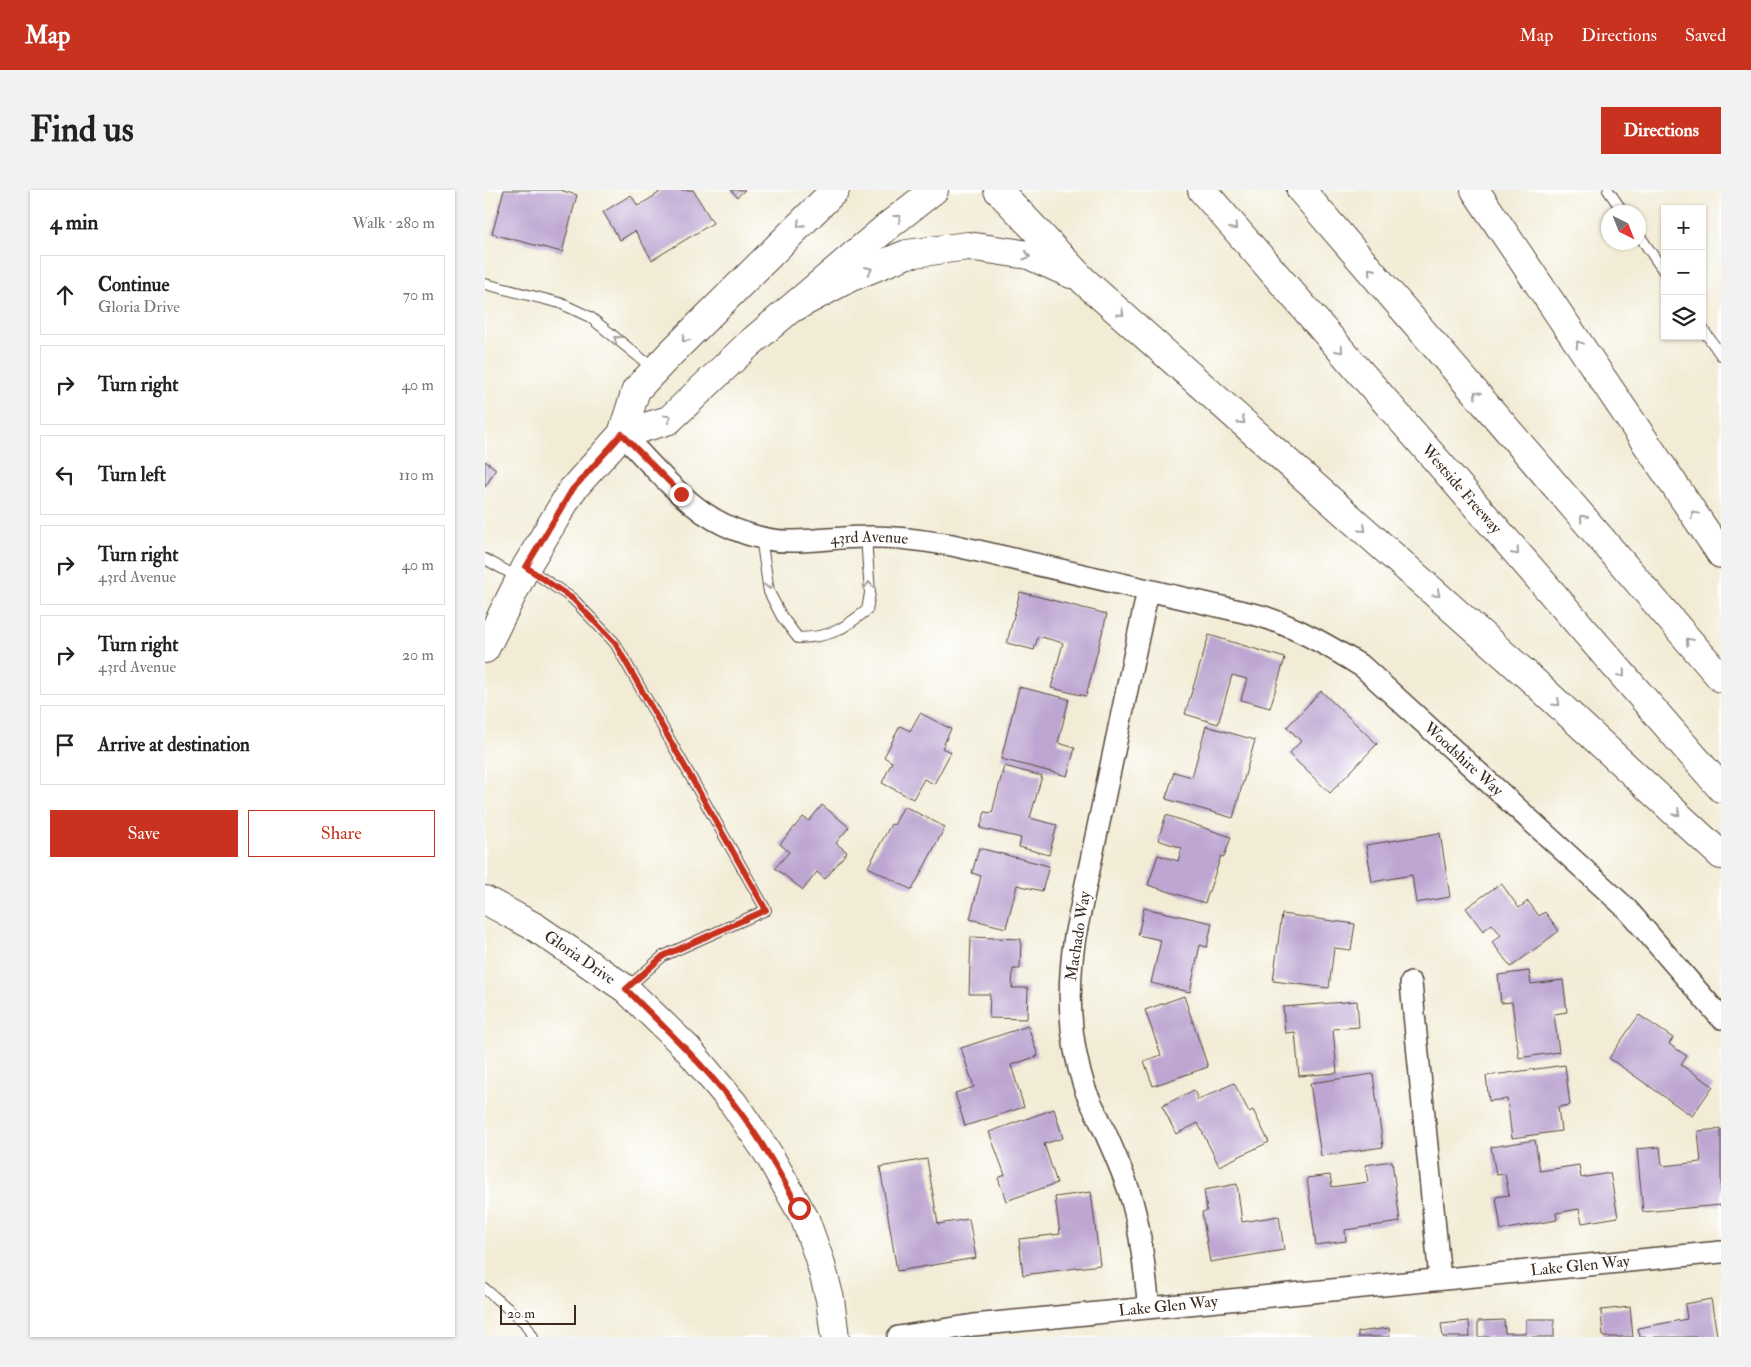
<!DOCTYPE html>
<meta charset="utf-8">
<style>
body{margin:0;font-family:"IM FELL Double Pica",serif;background:#f2f2f2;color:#222}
.controls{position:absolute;right:15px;top:15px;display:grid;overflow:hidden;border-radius:0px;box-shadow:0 1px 4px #0004}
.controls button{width:45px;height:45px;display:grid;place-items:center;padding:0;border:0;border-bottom:1px solid #e0e0e0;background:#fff;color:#222;font:25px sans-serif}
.compass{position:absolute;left:1116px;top:15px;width:45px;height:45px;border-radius:50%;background:#fff;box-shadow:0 1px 4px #0004;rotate:137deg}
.scale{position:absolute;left:15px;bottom:12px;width:76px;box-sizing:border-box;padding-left:5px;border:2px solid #3b2a1e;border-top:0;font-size:14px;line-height:18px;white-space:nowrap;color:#3b2a1e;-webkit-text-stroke:4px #fff;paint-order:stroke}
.stop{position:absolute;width:15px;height:15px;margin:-11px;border:4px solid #c8321e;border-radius:50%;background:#fff}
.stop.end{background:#c8321e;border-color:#fff;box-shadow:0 1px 5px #0008}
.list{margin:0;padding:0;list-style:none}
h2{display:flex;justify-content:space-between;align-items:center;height:65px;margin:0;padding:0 20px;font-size:21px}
h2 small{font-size:16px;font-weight:400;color:#767676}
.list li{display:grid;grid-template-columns:32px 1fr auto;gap:15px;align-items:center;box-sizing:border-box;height:80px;margin:0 10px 10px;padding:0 10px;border:1px solid #e0e0e0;border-radius:0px}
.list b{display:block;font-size:19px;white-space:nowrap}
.list p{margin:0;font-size:16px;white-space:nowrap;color:#767676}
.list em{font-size:16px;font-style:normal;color:#767676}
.actions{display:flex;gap:10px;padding:15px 20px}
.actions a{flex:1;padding:11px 0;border:1px solid #c8321e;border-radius:0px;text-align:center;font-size:18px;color:#c8321e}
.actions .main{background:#c8321e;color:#fff}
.icon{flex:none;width:28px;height:28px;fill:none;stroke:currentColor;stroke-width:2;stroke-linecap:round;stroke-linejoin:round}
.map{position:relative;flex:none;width:1236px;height:1147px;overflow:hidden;border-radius:0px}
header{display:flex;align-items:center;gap:30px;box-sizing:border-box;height:70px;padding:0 25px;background:#c8321e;color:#fff}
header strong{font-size:24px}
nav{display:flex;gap:28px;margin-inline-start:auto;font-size:18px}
.intro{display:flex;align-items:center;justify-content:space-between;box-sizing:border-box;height:120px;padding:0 30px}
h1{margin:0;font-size:35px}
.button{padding:12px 22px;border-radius:0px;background:#c8321e;color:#fff;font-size:18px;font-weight:700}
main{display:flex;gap:30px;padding:0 30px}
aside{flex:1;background:#fff;border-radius:0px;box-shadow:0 1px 4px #0004}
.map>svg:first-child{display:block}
.building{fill:#bda6d1}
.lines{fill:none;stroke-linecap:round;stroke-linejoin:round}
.lane-casing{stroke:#56473a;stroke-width:12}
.street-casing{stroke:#56473a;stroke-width:24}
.secondary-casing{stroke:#56473a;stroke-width:30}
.highway-casing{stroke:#56473a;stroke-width:30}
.lane{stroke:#fff;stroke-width:10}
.street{stroke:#fff;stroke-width:21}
.secondary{stroke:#fff;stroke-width:28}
.highway{stroke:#fff;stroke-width:28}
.oneway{stroke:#a79f9a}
.route{stroke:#c8321e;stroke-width:6}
.labels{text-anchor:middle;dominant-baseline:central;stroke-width:4.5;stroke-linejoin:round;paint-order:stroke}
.street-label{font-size:16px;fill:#3b2a1e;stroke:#fff}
</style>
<header>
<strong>Map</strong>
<nav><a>Map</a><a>Directions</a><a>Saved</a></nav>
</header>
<div class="intro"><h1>Find us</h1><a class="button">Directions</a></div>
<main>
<aside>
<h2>4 min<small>Walk · 280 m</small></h2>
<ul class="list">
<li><svg class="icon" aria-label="ahead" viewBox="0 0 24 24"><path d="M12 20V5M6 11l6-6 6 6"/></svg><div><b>Continue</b><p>Gloria Drive</p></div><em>70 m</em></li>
<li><svg class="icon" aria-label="right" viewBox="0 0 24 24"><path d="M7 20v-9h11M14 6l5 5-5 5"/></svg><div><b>Turn right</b></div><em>40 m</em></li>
<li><svg class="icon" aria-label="left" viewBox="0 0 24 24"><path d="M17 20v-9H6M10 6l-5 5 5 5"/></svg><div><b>Turn left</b></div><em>110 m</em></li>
<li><svg class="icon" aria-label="right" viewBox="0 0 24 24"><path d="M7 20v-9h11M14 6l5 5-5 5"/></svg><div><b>Turn right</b><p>43rd Avenue</p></div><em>40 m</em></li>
<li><svg class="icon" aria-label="right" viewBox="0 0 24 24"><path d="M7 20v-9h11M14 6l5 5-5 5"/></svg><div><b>Turn right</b><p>43rd Avenue</p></div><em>20 m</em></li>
<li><svg class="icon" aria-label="arrive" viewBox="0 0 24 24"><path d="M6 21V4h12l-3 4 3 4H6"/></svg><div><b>Arrive at destination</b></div></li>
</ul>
<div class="actions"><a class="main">Save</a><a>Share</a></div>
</aside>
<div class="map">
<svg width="1236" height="1147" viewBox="0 0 1236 1147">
<rect width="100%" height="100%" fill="#fff"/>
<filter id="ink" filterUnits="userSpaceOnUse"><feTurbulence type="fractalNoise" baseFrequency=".02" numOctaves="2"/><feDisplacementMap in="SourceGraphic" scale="10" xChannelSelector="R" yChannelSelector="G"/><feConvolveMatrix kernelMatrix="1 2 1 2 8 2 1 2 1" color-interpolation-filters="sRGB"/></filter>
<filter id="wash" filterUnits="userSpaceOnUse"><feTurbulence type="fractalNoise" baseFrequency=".0096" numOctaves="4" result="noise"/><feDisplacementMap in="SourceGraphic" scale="20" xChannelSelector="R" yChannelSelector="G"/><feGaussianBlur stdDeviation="1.12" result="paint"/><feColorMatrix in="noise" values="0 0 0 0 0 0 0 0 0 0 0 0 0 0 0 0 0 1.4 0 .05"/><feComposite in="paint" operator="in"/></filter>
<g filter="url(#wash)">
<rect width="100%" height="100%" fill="#f2ecd6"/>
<g id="blocks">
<g class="building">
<polygon points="19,0 75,0 92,5 77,62 7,44"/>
<polygon points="172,0 208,0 228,33 167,70 150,41 135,50 118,22 146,5 153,16 174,3"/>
<polygon points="246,0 260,0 252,7"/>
<polygon points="0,271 11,279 0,297"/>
<polygon points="535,402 622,424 601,506 566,498 578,453 553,446 549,460 522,453"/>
<polygon points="724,445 800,468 785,518 756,510 762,489 747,485 733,534 700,524"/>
<polygon points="534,497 584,509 573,553 590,558 582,586 516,569"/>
<polygon points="836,501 892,554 845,603 804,564 816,551 802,537"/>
<polygon points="435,523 466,539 457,558 466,562 449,594 439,589 428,609 397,593 407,572 399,567 415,536 425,541"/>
<polygon points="721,536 770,550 748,628 681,609 689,582 707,587"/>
<polygon points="519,576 557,586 545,628 572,635 564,665 534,657 536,648 495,638 500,622 507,623"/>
<polygon points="337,615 364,637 351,653 362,662 340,689 332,682 318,700 290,678 304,662 295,654 318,627 324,631"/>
<polygon points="419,616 460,637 427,700 383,677 406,634 409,635"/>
<polygon points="681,625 746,647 739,667 736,666 720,713 663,695 673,665 693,671 697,658 673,650"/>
<polygon points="955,643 965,707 931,713 927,685 887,692 881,655"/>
<polygon points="494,658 564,676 557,701 532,695 521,738 485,729 496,686 487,683"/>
<polygon points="1016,693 1034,718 1043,711 1054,726 1060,722 1074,741 1026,777 1007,752 1016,745 1007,734 998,741 981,718"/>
<polygon points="659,718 727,733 722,757 715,755 705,802 666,793 676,750 653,745"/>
<polygon points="797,724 870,734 866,760 849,758 844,798 788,791"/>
<polygon points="486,747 536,749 535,779 528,779 527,798 543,798 542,829 504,828 505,804 484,804"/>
<polygon points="1044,781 1046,794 1078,790 1082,822 1069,824 1074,862 1034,868 1027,812 1016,813 1013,785"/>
<polygon points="699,806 723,877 668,896 659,871 676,865 660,820"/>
<polygon points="872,811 874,837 848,839 852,883 814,886 810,842 800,843 798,817"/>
<polygon points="1154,825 1188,848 1184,854 1202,866 1196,875 1228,896 1207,926 1124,868"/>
<polygon points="543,836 553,866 526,875 539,917 480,936 470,903 489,897 476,858"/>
<polygon points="1080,875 1085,915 1073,917 1076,941 1027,948 1022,909 1004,911 1001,886"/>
<polygon points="888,884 898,957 836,966 825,893"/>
<polygon points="749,893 764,922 768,920 784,952 734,976 713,933 691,944 677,916 709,900 713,910"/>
<polygon points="569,919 578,948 559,954 572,993 521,1011 513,988 520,985 504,942"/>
<polygon points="1236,939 1236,1015 1158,1022 1152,959 1175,957 1177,976 1216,972 1213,941"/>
<polygon points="1050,950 1055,981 1094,975 1096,988 1125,983 1133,1027 1097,1033 1094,1019 1071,1023 1072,1030 1016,1040 1011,1007 1024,1005 1020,984 1011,985 1006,957"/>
<polygon points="442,969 453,1034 484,1029 491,1068 412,1081 395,977"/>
<polygon points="907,971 915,1032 860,1040 861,1051 831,1055 822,988 845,985 847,997 883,992 880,975"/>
<polygon points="752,994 757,1032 794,1026 799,1060 725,1072 717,1022 722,1021 719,1000"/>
<polygon points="606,1002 615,1075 538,1085 534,1049 575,1044 570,1007"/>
<polygon points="1226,1109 1232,1145 1222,1147 1155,1147 1153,1138 1202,1129 1200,1114"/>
<polygon points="1145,1117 1148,1147 1118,1147 1116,1120"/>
<polygon points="1041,1129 1069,1129 1069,1147 993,1147 993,1131 1019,1130 1020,1143 1041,1143"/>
<polygon points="984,1131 985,1147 958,1147 956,1134"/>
<polygon points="904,1138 905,1147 873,1147 873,1142"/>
</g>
</g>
</g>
<g filter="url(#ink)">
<use href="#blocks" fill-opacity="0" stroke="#56473a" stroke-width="1"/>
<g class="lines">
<g class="lane-casing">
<g id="lane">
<polyline points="1123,0 1138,22"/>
<polyline points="1154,45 1180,83"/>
<polyline points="0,94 75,113 105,127 169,179"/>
<polyline points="1217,138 1236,165"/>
<path d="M276,347L284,402L297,427L313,448C346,447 357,440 382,420L385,403L381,347"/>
<polyline points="0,369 34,388"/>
<polyline points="41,377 88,409 130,453 281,720 178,766 141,799"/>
<polyline points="0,1099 40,1133 48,1147"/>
</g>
</g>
<g class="street-casing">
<g id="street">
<path id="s1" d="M137,244C163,271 188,301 219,323C244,340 278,352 308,351C332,351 356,347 380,347C410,346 438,351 467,355L776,426C813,438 846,457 878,477L1141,718L1236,828"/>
<path d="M663,400L590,746C582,798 583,849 600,899C604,910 610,920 615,931C625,953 636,977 644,1001C656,1038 659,1078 664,1117"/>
<polyline points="926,793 955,1089"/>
<path id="s2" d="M413,1147L489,1135L1236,1062"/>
</g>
</g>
<g class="secondary-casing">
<g id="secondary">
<polyline points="137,244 184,230 264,154 403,36 449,0"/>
<polyline points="0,459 41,377 87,300 137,244 151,200 185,164 350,0"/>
<path id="s3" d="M0,710L50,737L141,799L202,858L249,914L284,965L320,1029L335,1071L345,1109L350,1147"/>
</g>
</g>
<g class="highway-casing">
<g id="highway">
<polyline points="513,0 599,91 1043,486 1236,665"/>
<path id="s4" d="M717,0L1236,598"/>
<polyline points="816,0 1236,488"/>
<polyline points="990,0 1236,364"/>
<polyline points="310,117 366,87 422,64 483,56 544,65 586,84"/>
</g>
</g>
<use href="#lane" class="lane"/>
<use href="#street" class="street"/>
<use href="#secondary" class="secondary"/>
<use href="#highway" class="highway"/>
</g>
<defs><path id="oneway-chevron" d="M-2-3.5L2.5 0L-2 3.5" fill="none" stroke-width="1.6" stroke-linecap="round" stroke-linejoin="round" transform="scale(1.25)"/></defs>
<g class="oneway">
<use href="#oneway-chevron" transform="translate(413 28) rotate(-38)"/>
<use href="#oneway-chevron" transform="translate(315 34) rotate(135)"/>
<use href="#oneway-chevron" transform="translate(749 37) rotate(49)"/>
<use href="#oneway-chevron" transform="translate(542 66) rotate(16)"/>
<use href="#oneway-chevron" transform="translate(384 80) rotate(-23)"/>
<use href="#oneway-chevron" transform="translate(886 81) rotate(-131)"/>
<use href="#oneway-chevron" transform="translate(636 123) rotate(42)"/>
<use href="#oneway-chevron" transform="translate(132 149) rotate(-141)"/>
<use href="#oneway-chevron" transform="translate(200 149) rotate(135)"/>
<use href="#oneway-chevron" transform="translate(1094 154) rotate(-124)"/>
<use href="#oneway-chevron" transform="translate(855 160) rotate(49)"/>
<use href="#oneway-chevron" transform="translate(992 204) rotate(-131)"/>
<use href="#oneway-chevron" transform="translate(183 228) rotate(-29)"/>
<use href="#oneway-chevron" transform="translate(757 231) rotate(42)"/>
<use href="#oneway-chevron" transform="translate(1209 324) rotate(-124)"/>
<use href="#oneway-chevron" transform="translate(1098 328) rotate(-131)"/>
<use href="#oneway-chevron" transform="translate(878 339) rotate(42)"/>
<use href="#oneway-chevron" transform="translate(1031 362) rotate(49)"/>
<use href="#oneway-chevron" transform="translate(384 395) rotate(-93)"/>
<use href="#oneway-chevron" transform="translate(284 396) rotate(79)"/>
<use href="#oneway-chevron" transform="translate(952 404) rotate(42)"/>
<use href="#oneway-chevron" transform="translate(1204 451) rotate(-131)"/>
<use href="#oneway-chevron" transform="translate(1137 484) rotate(49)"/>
<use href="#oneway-chevron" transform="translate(1072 513) rotate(43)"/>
<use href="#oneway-chevron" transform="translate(1192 623) rotate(43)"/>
</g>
</g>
<g class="lines" filter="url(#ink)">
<path class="route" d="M196,304L137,244L87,300L41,377L88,409L130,453L281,720L178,766L141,799C178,836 216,872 249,914C274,946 294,982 314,1018"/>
</g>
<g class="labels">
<g class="street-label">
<text stroke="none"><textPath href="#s4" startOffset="396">Westside Freeway</textPath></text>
<text stroke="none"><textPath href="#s1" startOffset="285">43rd Avenue</textPath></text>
<text stroke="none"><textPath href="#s1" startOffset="936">Woodshire Way</textPath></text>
<text transform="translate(593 746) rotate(-81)">Machado Way</text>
<text stroke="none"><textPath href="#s3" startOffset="111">Gloria Drive</textPath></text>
<text stroke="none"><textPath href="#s2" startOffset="686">Lake Glen Way</textPath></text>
<text stroke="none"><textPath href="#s2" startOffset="272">Lake Glen Way</textPath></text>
</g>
</g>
</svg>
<div class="controls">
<button>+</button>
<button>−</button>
<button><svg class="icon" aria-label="layers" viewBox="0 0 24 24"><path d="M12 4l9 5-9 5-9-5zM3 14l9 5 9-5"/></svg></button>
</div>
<svg class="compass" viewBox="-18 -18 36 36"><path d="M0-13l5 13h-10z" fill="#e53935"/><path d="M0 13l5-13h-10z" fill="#767676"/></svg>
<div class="scale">20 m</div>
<div class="stop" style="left:314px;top:1018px"></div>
<div class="stop end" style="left:196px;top:304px"></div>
</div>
</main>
